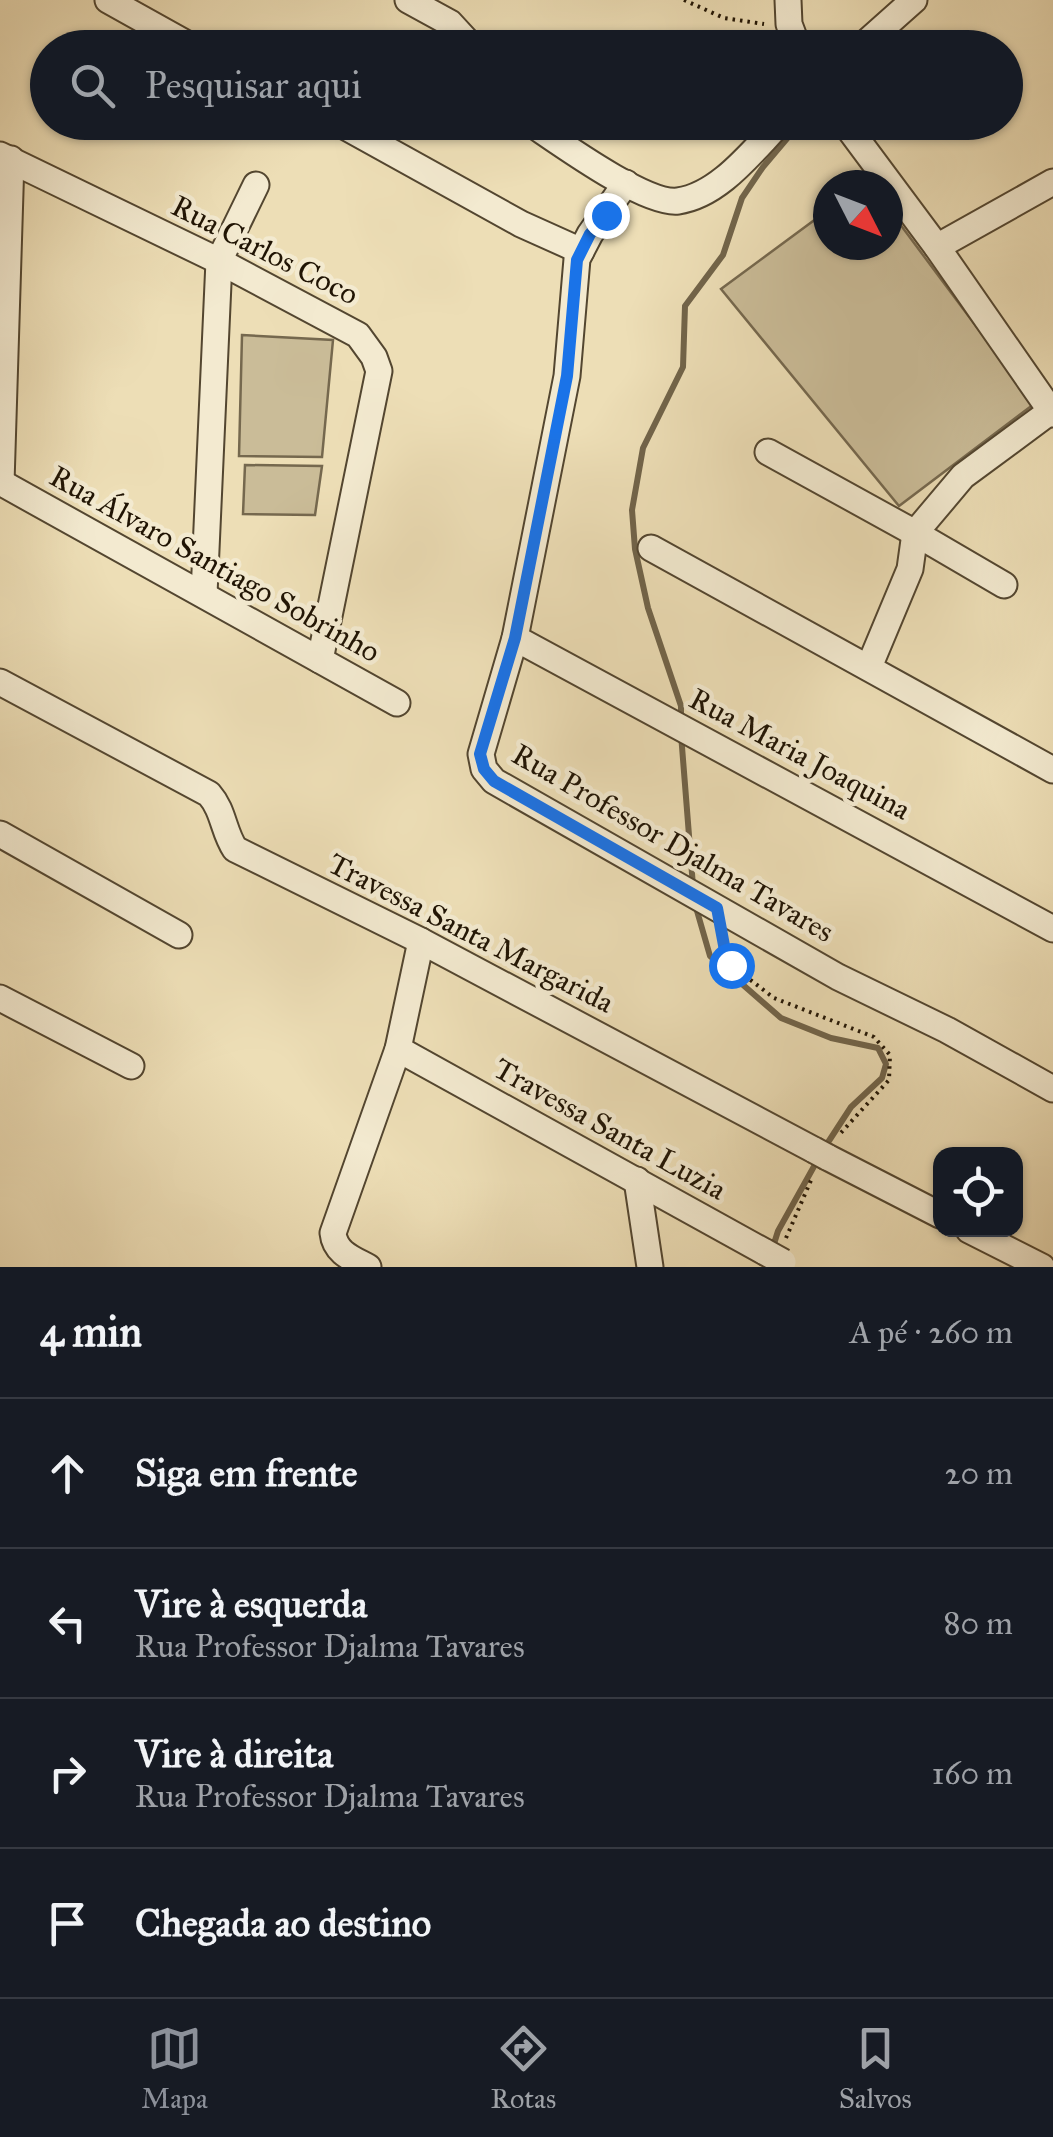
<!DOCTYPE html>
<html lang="pt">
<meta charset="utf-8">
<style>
body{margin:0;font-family:"IM FELL Great Primer",serif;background:#20242c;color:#f1f3f6}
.controls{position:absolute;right:30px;bottom:30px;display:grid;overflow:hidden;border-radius:20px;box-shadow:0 2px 8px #0004}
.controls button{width:90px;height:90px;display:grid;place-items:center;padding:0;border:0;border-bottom:2px solid #363941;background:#171b24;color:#f1f3f6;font:50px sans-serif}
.compass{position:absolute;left:813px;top:170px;width:90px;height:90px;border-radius:50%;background:#171b24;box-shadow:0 2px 8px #0004;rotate:132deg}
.stop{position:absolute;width:30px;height:30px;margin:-22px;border:8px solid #1a73e8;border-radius:50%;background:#fff}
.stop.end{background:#1a73e8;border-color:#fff;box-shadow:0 2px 10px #0008}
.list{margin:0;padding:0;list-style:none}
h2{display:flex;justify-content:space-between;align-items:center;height:130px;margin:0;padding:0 40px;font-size:42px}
h2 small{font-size:32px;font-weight:400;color:#9ea1a6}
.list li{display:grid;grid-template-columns:65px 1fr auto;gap:30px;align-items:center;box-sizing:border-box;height:150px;padding:0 40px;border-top:2px solid #363941}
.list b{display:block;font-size:38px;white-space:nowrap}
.list p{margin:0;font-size:32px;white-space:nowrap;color:#9ea1a6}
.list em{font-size:32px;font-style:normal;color:#9ea1a6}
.icon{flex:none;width:55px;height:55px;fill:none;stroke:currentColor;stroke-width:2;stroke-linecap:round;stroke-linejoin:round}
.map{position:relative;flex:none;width:1053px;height:1267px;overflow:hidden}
.search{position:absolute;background:#171b24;box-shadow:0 2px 8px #0004;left:30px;right:30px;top:30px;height:110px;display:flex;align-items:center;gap:25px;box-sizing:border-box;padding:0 35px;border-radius:55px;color:#9ea1a6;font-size:38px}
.sheet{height:730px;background:#171b24}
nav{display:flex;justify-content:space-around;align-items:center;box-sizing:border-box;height:140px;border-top:2px solid #363941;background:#171b24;font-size:28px;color:#9ea1a6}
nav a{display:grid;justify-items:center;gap:5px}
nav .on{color:#8c9099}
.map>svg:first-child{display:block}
.green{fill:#cabc98;stroke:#75684e;stroke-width:2.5}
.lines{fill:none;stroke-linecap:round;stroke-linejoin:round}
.stream{stroke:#71644a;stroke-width:6}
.minor-casing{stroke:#534630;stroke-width:29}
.path{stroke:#201404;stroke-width:4;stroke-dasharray:2.5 5;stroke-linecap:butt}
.minor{stroke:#f3ead0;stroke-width:25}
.minor-bridge-casing{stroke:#534630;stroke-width:29;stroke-linecap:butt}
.minor-bridge{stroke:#f3ead0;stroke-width:25}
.route{stroke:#1a73e8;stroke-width:12}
.labels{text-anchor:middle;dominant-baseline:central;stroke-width:9;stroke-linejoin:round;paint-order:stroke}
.street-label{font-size:30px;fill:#201404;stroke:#f3ead0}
</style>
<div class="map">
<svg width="1053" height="1267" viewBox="0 0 1053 1267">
<rect width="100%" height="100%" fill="#eddeb6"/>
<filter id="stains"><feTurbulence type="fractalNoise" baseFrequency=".002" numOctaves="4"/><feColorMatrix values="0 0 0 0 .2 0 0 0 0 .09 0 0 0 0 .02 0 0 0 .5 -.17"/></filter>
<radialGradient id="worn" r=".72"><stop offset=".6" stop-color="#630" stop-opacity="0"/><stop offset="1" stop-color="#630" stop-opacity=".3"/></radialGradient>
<g class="green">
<polygon points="888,208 1034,404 899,506 721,289 828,210 828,245 888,245"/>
<polygon points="242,335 333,340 322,457 239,456"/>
<polygon points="245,465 322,466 315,515 243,514"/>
</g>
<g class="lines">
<g class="stream">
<polyline points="681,722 681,706 648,608 635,549 632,510 643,448 683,367 685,306 723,255 742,198 763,167 801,122"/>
<polyline points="681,734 693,886"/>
<polyline points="695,904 710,956 781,1018 831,1038 878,1048 886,1064 882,1078 851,1107 823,1150"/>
<polyline points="773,1247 778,1231 817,1161"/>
</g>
<g class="minor-casing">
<g id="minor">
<polyline points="108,0 194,48"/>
<polyline points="408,0 450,23 473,48"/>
<polyline points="788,0 789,24 798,48"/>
<polyline points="860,48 914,0"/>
<polyline points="337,122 521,224 581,251"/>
<path d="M529,122C559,142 645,205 678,201C720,195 753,150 781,122"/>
<polyline points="844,122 937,247 1053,414"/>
<polyline points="0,155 219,261 358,335 374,357 379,371 320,660"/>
<polyline points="626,183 590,234 577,259 567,376 515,638 481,754 484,769 494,781 838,977 947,1030 1053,1089"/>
<polyline points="937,247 1053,182"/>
<polyline points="768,452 915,533 963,476 1051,411"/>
<polyline points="0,482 397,703"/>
<polyline points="1,483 11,159"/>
<polyline points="651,548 1053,770"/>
<polyline points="204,594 219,261 256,185"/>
<polyline points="515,638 1053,929"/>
<polyline points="869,667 910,569 915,533 1004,585"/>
<path d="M0,682L209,794C224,811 223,831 235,849L421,941L814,1150"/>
<polyline points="0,834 179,935"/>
<polyline points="0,998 131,1066"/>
<polyline points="398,1049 765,1252"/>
<polyline points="827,1157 940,1215"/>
<polyline points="637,1180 650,1267"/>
<polyline points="969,1230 1042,1267"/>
<path d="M368,1267C353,1259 335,1253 333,1233L398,1049L421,941"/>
</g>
</g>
<g class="path">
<polyline points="684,0 724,18 764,24"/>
<polyline points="723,938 731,965 774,998 874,1037 890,1055 889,1080 838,1136"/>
<polyline points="786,1238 812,1178"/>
</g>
<use href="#minor" class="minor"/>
<g class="minor-bridge-casing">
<g id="minor-bridge">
<polyline points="814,1150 827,1157"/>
<polyline points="765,1252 783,1262"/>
</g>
</g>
<use href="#minor-bridge" class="minor-bridge"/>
</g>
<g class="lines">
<polyline class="route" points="606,215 590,234 577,260 567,376 515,638 480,754 484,769 494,781 717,908 726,956 731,965"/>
</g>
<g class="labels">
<g class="street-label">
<text transform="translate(265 250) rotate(27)">Rua Carlos Coco</text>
<text transform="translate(215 564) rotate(29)">Rua Álvaro Santiago Sobrinho</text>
<text transform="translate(800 754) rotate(28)">Rua Maria Joaquina</text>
<text transform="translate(673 843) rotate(30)">Rua Professor Djalma Tavares</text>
<text transform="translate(471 933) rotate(27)">Travessa Santa Margarida</text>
<text transform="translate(610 1129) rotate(29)">Travessa Santa Luzia</text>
</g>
</g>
<rect width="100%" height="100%" filter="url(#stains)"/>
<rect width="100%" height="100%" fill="url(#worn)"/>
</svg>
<div class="controls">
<button><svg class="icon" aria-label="locate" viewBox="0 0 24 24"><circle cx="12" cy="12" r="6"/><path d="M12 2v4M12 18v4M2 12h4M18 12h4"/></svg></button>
</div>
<svg class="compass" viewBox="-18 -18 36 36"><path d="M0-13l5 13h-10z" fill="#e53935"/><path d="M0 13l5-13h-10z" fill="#9ea1a6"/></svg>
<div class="stop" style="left:731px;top:965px"></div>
<div class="stop end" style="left:606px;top:215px"></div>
<div class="search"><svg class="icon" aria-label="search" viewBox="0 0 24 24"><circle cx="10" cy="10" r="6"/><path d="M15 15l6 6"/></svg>Pesquisar aqui</div>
</div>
<section class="sheet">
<h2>4 min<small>A pé · 260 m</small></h2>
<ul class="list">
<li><svg class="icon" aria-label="ahead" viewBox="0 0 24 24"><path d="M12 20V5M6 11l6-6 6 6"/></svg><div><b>Siga em frente</b></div><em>20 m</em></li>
<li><svg class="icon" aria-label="left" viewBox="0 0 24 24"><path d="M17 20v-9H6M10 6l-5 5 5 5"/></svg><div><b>Vire à esquerda</b><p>Rua Professor Djalma Tavares</p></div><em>80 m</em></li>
<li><svg class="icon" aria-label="right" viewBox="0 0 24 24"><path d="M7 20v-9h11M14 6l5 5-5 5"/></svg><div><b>Vire à direita</b><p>Rua Professor Djalma Tavares</p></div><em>160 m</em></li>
<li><svg class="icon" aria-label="arrive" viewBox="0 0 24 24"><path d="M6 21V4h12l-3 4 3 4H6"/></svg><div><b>Chegada ao destino</b></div></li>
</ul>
</section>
<nav>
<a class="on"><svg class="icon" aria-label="map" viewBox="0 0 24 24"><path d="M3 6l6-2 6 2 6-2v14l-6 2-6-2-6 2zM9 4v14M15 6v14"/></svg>Mapa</a>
<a><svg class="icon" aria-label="directions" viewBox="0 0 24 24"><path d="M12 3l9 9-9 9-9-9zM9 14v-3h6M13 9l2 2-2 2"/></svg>Rotas</a>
<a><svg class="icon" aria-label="saved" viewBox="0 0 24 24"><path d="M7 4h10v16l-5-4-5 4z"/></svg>Salvos</a>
</nav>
